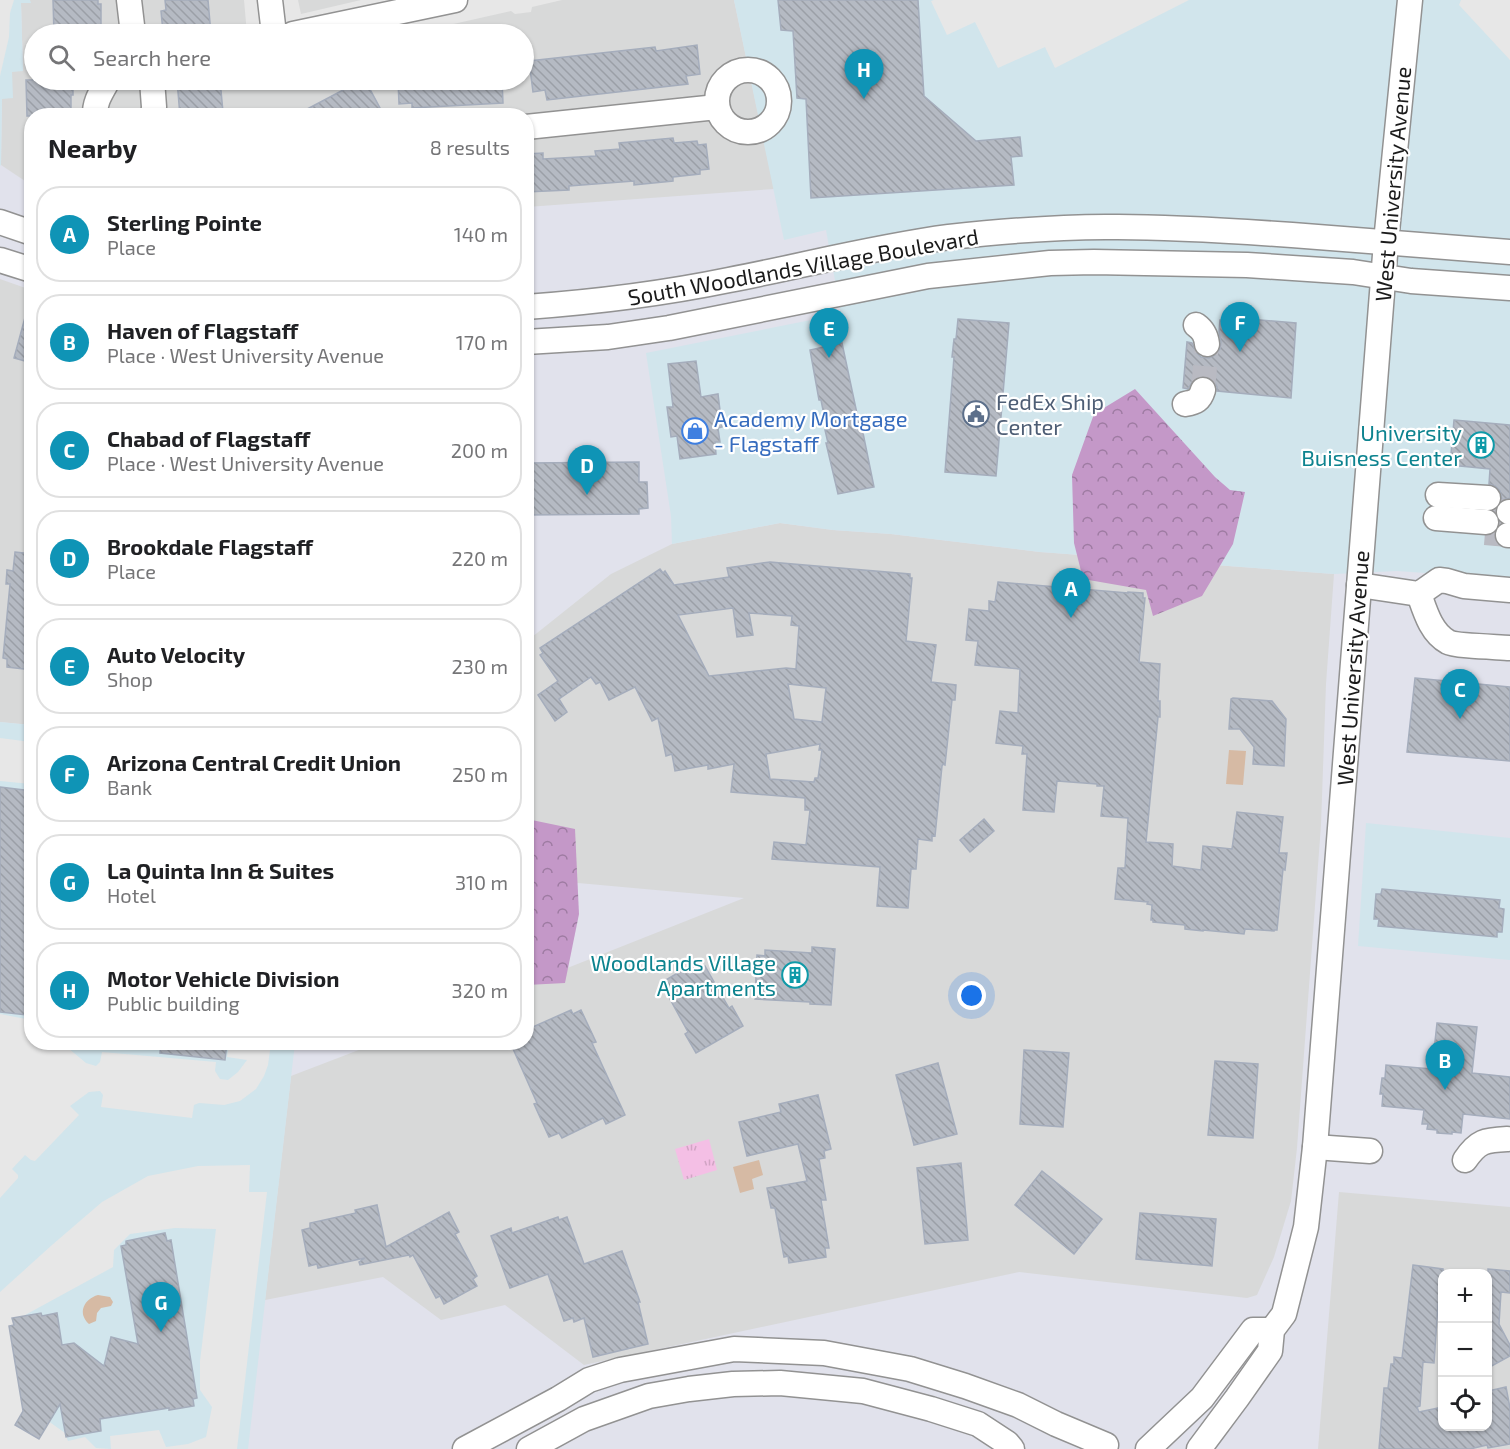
<!DOCTYPE html>
<meta charset="utf-8">
<style>
body{margin:0;font-family:"Exo 2",sans-serif;background:#f2f2f2;color:#202124}
.controls{position:absolute;right:18px;bottom:18px;display:grid;overflow:hidden;border-radius:12px;box-shadow:0 2px 4px #0004}
.controls button{width:54px;height:54px;display:grid;place-items:center;padding:0;border:0;border-bottom:2px solid #e0e0e0;background:#fff;color:#202124;font:30px sans-serif}
.you{position:absolute;left:972px;top:996px;width:21px;height:21px;margin:-15px;border:4px solid #fff;border-radius:50%;background:#1a73e8;box-shadow:0 0 0 9px #1a73e833}
.badge{display:grid;place-items:center;width:39px;height:39px;border-radius:50%;background:#0f94b6;color:#fff;font-size:20px;font-weight:700}
.pin{position:absolute;translate:-50% -50px;filter:drop-shadow(0 2px 3px #0008)}
.pin::after{content:'';position:absolute;top:32px;width:21px;height:18px;background:inherit;clip-path:polygon(0 0,100% 0,50% 100%)}
.list{margin:0;padding:0;list-style:none}
h2{display:flex;justify-content:space-between;align-items:center;height:78px;margin:0;padding:0 24px;font-size:26px}
h2 small{font-size:20px;font-weight:400;color:#757577}
.list li{display:grid;grid-template-columns:39px 1fr auto;gap:18px;align-items:center;box-sizing:border-box;height:96px;margin:0 12px 12px;padding:0 12px;border:2px solid #e0e0e0;border-radius:24px}
.list b{display:block;font-size:22px;white-space:nowrap}
.list p{margin:0;font-size:20px;white-space:nowrap;color:#757577}
.list em{font-size:20px;font-style:normal;color:#757577}
.icon{flex:none;width:33px;height:33px;fill:none;stroke:currentColor;stroke-width:2;stroke-linecap:round;stroke-linejoin:round}
.map{position:relative;flex:none;width:1510px;height:1449px;overflow:hidden}
.search{position:absolute;background:#fff;box-shadow:0 2px 4px #0004;left:24px;top:24px;width:510px;height:66px;display:flex;align-items:center;gap:15px;box-sizing:border-box;padding:0 21px;border-radius:33px;color:#757577;font-size:22px}
.panel{position:absolute;background:#fff;box-shadow:0 2px 4px #0004;left:24px;top:108px;width:510px;height:942px;border-radius:24px}
.map>svg:first-child{display:block}
.residential{fill:#d8d9d9;fill-rule:evenodd}
.commercial{fill:#d1e5ec}
.forest{fill:url(#forest-crowns)}
.park{fill:url(#park-tufts)}
.parking{fill:#e7e7e7;fill-rule:evenodd}
.water{fill:#d6baa4}
.building{fill:url(#building-back-hatch);stroke:#a5adbc;stroke-width:1.5;fill-rule:evenodd}
.lines{fill:none;stroke-linecap:round;stroke-linejoin:round}
.minor-tunnel{stroke:#b9bac2;stroke-width:24;stroke-dasharray:24 12;stroke-linecap:butt}
.minor-casing{stroke:#929292;stroke-width:27}
.minor{stroke:#fff;stroke-width:24}
.labels{text-anchor:middle;dominant-baseline:central;stroke-width:4.5;stroke-linejoin:round;paint-order:stroke}
.street-label{font-size:22px;fill:#1b1b1b;stroke:#fff}
.service-label{font-size:22px;fill:#4e5e75;stroke:#fff;text-anchor:start}
.shop-label{font-size:22px;fill:#366cbe;stroke:#fff;text-anchor:start}
.culture-label{font-size:22px;fill:#0d838f;stroke:#fff;text-anchor:end}
</style>
<div class="map">
<svg width="1510" height="1449" viewBox="0 0 1510 1449">
<defs>
<pattern id="forest-crowns" width="20" height="18" patternUnits="userSpaceOnUse" patternTransform="scale(1.5)"><rect width="20" height="18" fill="#c498c8"/><path d="M2 6a3 3 0 1 1 6 0M12 15a3 3 0 1 1 6 0" fill="none" stroke="#9e7ba2"/></pattern>
<pattern id="park-tufts" width="24" height="20" patternUnits="userSpaceOnUse" patternTransform="scale(1.5)"><rect width="24" height="20" fill="#f4bfe5"/><path d="M3 7l-1-3M5 7V3M7 7l1-3M15 17l-1-3M17 17v-4M19 17l1-3" fill="none" stroke="#d1a4c4"/></pattern>
<pattern id="building-back-hatch" width="6" height="6" patternUnits="userSpaceOnUse" patternTransform="scale(1.5)"><rect width="6" height="6" fill="#b5bac3"/><path d="M-1 5l2 2M0 0l6 6M5-1l2 2" fill="none" stroke="#9b9fa7"/></pattern>
</defs>
<rect width="100%" height="100%" fill="#e1e2ec"/>
<g class="residential">
<path d="M30,0H734L774,189L527,207L526,116H32L31,185L1,165L2,98L12,71H23L21,3H30ZM34,34H524V80H34Z"/>
<polygon points="0,279 31,290 31,725 0,722"/>
<polygon points="780,523 833,530 891,534 1040,552 1334,574 1326,684 1321,825 1297,1148 1291,1201 1274,1257 1257,1295 1247,1298 1019,1272 584,1365 505,1305 441,1320 383,1277 265,1300 291,1076 377,1043 526,1042 527,984 744,898 556,881 527,823 527,641 611,574 672,544"/>
<path d="M1339,1192L1510,1207V1449H1318ZM1442,1274H1488V1426H1442Z"/>
</g>
<g class="commercial">
<polygon points="0,0 30,0 31,3 21,3 23,71 12,72 13,98 2,99 1,165 0,166"/>
<polygon points="734,0 1510,0 1510,579 1397,571 1334,574 1040,552 891,534 833,530 780,523 672,544 671,516 646,353 841,314 826,230 784,240"/>
<polygon points="0,722 31,725 32,1042 295,1043 248,1449 0,1449"/>
<polygon points="1366,823 1510,838 1510,960 1358,946"/>
</g>
<g class="forest">
<polygon points="1135,389 1215,477 1230,490 1245,492 1233,544 1202,596 1153,616 1146,590 1083,579 1074,543 1072,475 1094,414"/>
<polygon points="527,819 575,829 579,914 565,983 527,985"/>
</g>
<polygon class="park" points="709,1139 717,1170 684,1180 675,1149"/>
<g class="parking">
<polygon points="0,0 14,0 10,13 9,37 0,76"/>
<polygon points="244,0 298,0 301,14 361,0 562,0 532,7 531,12 515,14 511,11 409,34 247,34"/>
<polygon points="934,0 1189,0 1055,68 1045,47 998,68 975,22 947,35 931,1"/>
<polygon points="1461,0 1510,0 1510,60 1459,5"/>
<polygon points="0,738 31,742 31,784 0,781"/>
<polygon points="0,1014 31,1020 32,1042 62,1043 86,1063 96,1066 100,1062 102,1052 216,1062 215,1071 220,1079 228,1080 238,1072 247,1060 227,1057 229,1043 271,1043 268,1065 264,1076 256,1089 240,1101 224,1105 199,1103 194,1105 192,1118 101,1107 103,1095 100,1091 89,1092 70,1106 79,1115 35,1161 31,1160 25,1155 12,1169 18,1175 18,1178 0,1198"/>
<path d="M250,1165L249,1192H267L237,1449H0V1292L52,1245L102,1202L148,1176L198,1166ZM175,1228L216,1229L200,1361V1390L212,1407L206,1437L188,1444L166,1447L159,1430L110,1436L111,1449L96,1448L85,1437L68,1441L65,1433L23,1403L16,1320L113,1267L114,1250L130,1234Z"/>
</g>
<g class="water">
<polygon points="1229,750 1246,751 1243,785 1226,784"/>
<polygon points="759,1160 763,1175 752,1179 754,1189 740,1193 733,1167"/>
<path d="M98,1295L110,1297L113,1302L111,1306L101,1308L97,1313L96,1321L89,1324C77,1313 84,1299 98,1295Z"/>
</g>
<g class="building">
<polygon points="53,0 98,0 98,4 101,4 101,27 96,27 96,34 54,34"/>
<polygon points="165,0 208,0 211,34 170,34 170,32 163,32 161,11 166,10"/>
<polygon points="778,0 918,0 924,96 976,141 1020,137 1022,156 1011,157 1014,185 811,198 806,99 797,98 793,31 781,30"/>
<polygon points="697,45 700,74 686,76 688,84 547,100 545,90 533,92 529,61 655,47 656,51"/>
<polygon points="26,80 73,80 73,95 71,95 71,116 27,116"/>
<polygon points="177,80 220,80 223,112 220,113 220,116 180,116"/>
<polygon points="362,80 365,80 380,108 366,116 294,116"/>
<polygon points="398,80 502,80 503,103 412,108 412,103 399,104"/>
<polygon points="673,138 674,143 697,141 698,145 706,144 709,169 700,170 700,174 673,177 673,181 634,185 634,181 569,186 569,190 526,192 526,154 543,153 543,159 596,156 595,151 620,149 619,143"/>
<polygon points="27,310 32,311 32,363 14,358"/>
<polygon points="1224,317 1296,323 1291,398 1217,391 1217,387 1214,381 1207,376 1201,376 1194,379 1188,389 1183,388 1187,342 1192,343 1196,352 1201,357 1209,358 1215,355 1220,349 1221,342 1219,332 1220,320 1224,320"/>
<polygon points="958,319 1009,323 996,476 945,472 954,357 952,357 954,339 956,339"/>
<polygon points="842,343 859,423 861,423 874,487 838,494 826,443 828,443 825,430 827,430 821,400 819,400 810,350"/>
<polygon points="696,361 701,397 718,394 722,427 718,428 720,442 715,442 716,454 680,459 677,436 671,437 667,407 673,407 668,364"/>
<polygon points="1454,420 1510,425 1510,498 1502,500 1500,491 1495,486 1489,484 1490,469 1450,465"/>
<polygon points="639,462 639,482 647,482 648,508 639,509 639,514 526,515 526,463"/>
<polygon points="15,552 32,554 32,670 7,667 7,659 3,658 10,584 6,584 7,570 13,571"/>
<path d="M770,562L910,574V578H912L906,641L936,645L931,682L956,685L955,700H952L945,765L943,764L942,766L935,836L932,835V841L918,839L916,869H911L908,908L877,906L880,867L772,859L774,842L806,845L810,810H805V798L731,792L734,764L708,769V765L675,771L672,754L666,756L658,718L652,721L635,687L609,700L600,682L596,684L591,677L559,699L567,712L555,721L538,695L558,681L540,655L543,653L540,648L660,569L663,573L665,571L674,585L729,577L727,568ZM733,608L737,637L753,635L749,613L792,616L791,625L799,626L796,669L786,668L709,676L678,615ZM788,684L826,688L822,722L794,719ZM820,744L819,750H822L818,778H815L814,782L770,779L766,754Z"/>
<polygon points="998,582 1128,593 1128,592 1143,593 1143,598 1145,598 1139,662 1160,664 1158,701 1160,701 1160,717 1158,717 1146,842 1173,844 1172,866 1201,870 1203,846 1232,849 1237,812 1283,817 1279,853 1287,853 1285,870 1283,869 1277,930 1274,930 1274,931 1245,929 1244,934 1203,930 1203,931 1185,929 1185,925 1153,922 1153,920 1151,920 1152,905 1147,904 1148,902 1115,899 1118,868 1125,868 1128,818 1101,816 1104,786 1097,786 1097,784 1057,781 1054,812 1023,810 1027,754 1022,754 1023,746 996,743 1000,711 1018,713 1020,669 975,665 978,641 966,640 969,609 989,611 989,601 995,602"/>
<polygon points="1415,678 1510,687 1510,761 1407,752"/>
<polygon points="1233,698 1272,701 1286,719 1284,766 1253,764 1254,747 1240,729 1229,729 1231,699"/>
<polygon points="0,787 32,791 32,994 30,993 27,1015 0,1012"/>
<polygon points="984,819 994,831 970,852 960,840"/>
<polygon points="1382,889 1500,900 1499,908 1504,909 1502,932 1497,932 1497,937 1378,926 1379,919 1374,919 1376,894 1381,894"/>
<polygon points="812,947 835,949 831,1005 810,1004 810,1002 755,999 757,955 765,956 765,950 812,953"/>
<polygon points="698,961 702,968 705,966 729,1008 732,1006 743,1026 696,1053 685,1034 688,1032 665,990 668,989 664,981"/>
<polygon points="571,1010 573,1014 581,1010 596,1042 592,1043 625,1115 606,1124 603,1118 562,1138 559,1133 549,1137 534,1104 537,1103 510,1042 526,1042 526,1030"/>
<polygon points="1437,1023 1477,1027 1472,1073 1510,1077 1510,1119 1463,1114 1461,1133 1452,1132 1452,1134 1437,1133 1437,1130 1427,1129 1428,1124 1422,1124 1424,1110 1382,1106 1383,1094 1380,1094 1382,1078 1385,1078 1386,1065 1432,1069"/>
<polygon points="161,1042 227,1042 225,1060 160,1053"/>
<polygon points="1024,1050 1069,1053 1063,1127 1020,1124"/>
<polygon points="1215,1061 1258,1064 1253,1138 1208,1135"/>
<polygon points="938,1063 957,1134 914,1145 896,1075"/>
<polygon points="818,1095 831,1149 824,1151 825,1158 819,1159 826,1200 821,1200 829,1248 825,1248 826,1257 789,1263 788,1256 784,1257 775,1208 771,1208 767,1188 807,1181 798,1144 747,1156 739,1122 781,1112 779,1104"/>
<polygon points="961,1163 968,1240 925,1244 917,1168"/>
<polygon points="1042,1171 1102,1219 1074,1254 1015,1205"/>
<polygon points="377,1205 386,1247 449,1212 459,1232 455,1234 477,1276 473,1279 477,1286 444,1304 440,1296 436,1298 413,1255 410,1257 409,1255 360,1265 359,1262 365,1258 318,1268 317,1264 309,1266 302,1230 310,1228 310,1223 356,1213 355,1210"/>
<polygon points="1140,1213 1216,1219 1212,1266 1136,1259"/>
<polygon points="558,1217 559,1220 567,1217 584,1264 622,1251 640,1302 638,1302 648,1344 593,1357 584,1318 574,1322 573,1318 564,1321 548,1274 510,1288 491,1236 511,1228 512,1233"/>
<polygon points="165,1233 167,1241 171,1240 197,1398 193,1399 194,1406 169,1410 169,1408 100,1419 101,1431 66,1437 60,1404 39,1439 15,1425 23,1411 9,1326 14,1325 12,1318 41,1313 42,1316 57,1313 62,1345 74,1343 104,1366 111,1337 138,1344 121,1246 126,1245 126,1241"/>
<polygon points="1413,1265 1443,1269 1443,1304 1438,1304 1434,1363 1423,1362 1420,1406 1417,1407 1419,1412 1443,1407 1443,1426 1488,1426 1488,1391 1506,1387 1510,1408 1510,1444 1488,1448 1487,1445 1470,1449 1379,1449 1384,1388 1388,1388 1391,1364 1394,1364 1394,1357 1402,1358"/>
<polygon points="1488,1269 1510,1271 1510,1293 1501,1292 1499,1324 1510,1345 1510,1356 1488,1368"/>
</g>
<g class="lines">
<g class="minor-tunnel">
<polyline points="1203,390 1207,344"/>
<polyline points="1487,510 1509,512"/>
<polyline points="1485,533 1508,535"/>
</g>
<g class="minor-casing">
<g id="minor">
<polyline points="129,0 133,34"/>
<polyline points="270,0 274,34"/>
<polyline points="293,34 455,0"/>
<circle cx="748" cy="101" r="31"/>
<polyline points="152,80 154,107 153,116"/>
<path d="M95,116C94,102 102,91 108,80"/>
<polyline points="526,127 717,107"/>
<polyline points="0,222 32,233"/>
<polyline points="0,260 32,270"/>
<path d="M526,307C595,302 661,294 729,280C802,266 874,247 949,237C1005,231 1061,226 1118,227C1176,227 1234,231 1292,235C1364,240 1437,246 1510,252"/>
<path d="M1196,325C1203,330 1206,335 1207,344"/>
<polyline points="526,342 608,337 669,328 928,276 1050,263 1094,262 1247,265 1353,272 1411,281 1510,288"/>
<path d="M1185,404C1196,402 1200,400 1203,390"/>
<polyline points="1438,495 1488,498"/>
<polyline points="1509,512 1510,512"/>
<polyline points="1436,518 1486,522"/>
<polyline points="1508,535 1510,535"/>
<polyline points="1359,585 1419,594 1439,580 1447,581 1464,586 1510,590"/>
<path d="M1419,594C1425,611 1431,633 1448,642C1455,646 1499,647 1510,648"/>
<polyline points="1315,1147 1370,1151"/>
<path d="M1465,1160C1478,1141 1485,1140 1507,1139"/>
<polyline points="465,1449 558,1399 589,1380 620,1370 734,1349 824,1353 910,1369 965,1386 1018,1405 1056,1424 1106,1445"/>
<polyline points="529,1449 584,1419 649,1396 689,1389 733,1384 780,1383 863,1391 931,1409 978,1424 1007,1443 1012,1449"/>
<polyline points="1148,1449 1202,1398 1253,1330 1272,1330"/>
<polyline points="1199,1449 1237,1398 1270,1351 1272,1330 1284,1314 1306,1227 1315,1147 1386,242 1410,0"/>
</g>
</g>
<use href="#minor" class="minor"/>
</g>
<defs>
<g id="civic-ring" transform="scale(1.35)"><circle r="9.5" fill="#fff" stroke="#5c6f8a" stroke-width="1.5"/><path d="M-.6-6.5H3V-4.5H.6V-3L4-1V1h2V6H-6V1h2V-1L-.6-3ZM-1.2 2.5V6h2.4V2.5Z" fill="#5c6f8a"/></g>
<g id="shop-ring" transform="scale(1.35)"><circle r="9.5" fill="#fff" stroke="#3f7fe0" stroke-width="1.5"/><path d="M-5-2.5h2.3a2.7 3.5 0 0 1 5.4 0H5L5.5 6h-11ZM-1.5-2.5h3a1.5 2.3 0 0 0-3 0Z" fill="#3f7fe0"/></g>
<g id="building-ring" transform="scale(1.35)"><circle r="9.5" fill="#fff" stroke="#0f9aa8" stroke-width="1.5"/><path d="M-4-6H4V6H1V3H-1V6H-4ZM-2.5-4.3h1.7v1.8h-1.7ZM.8-4.3h1.7v1.8H.8ZM-2.5-1h1.7V.8h-1.7ZM.8-1h1.7V.8H.8Z" fill="#0f9aa8"/></g>
</defs>
<g fill-rule="evenodd">
<use href="#civic-ring" x="976" y="414"/>
<use href="#shop-ring" x="695" y="431"/>
<use href="#building-ring" x="1481" y="445"/>
<use href="#building-ring" x="795" y="975"/>
</g>
<g class="labels">
<g class="street-label">
<text transform="translate(1392 184) rotate(-85)">West University Avenue</text>
<text transform="translate(803 266) rotate(-10)">South Woodlands Village Boulevard</text>
<text transform="translate(1352 668) rotate(-86)">West University Avenue</text>
</g>
<g class="service-label">
<text x="996" y="401">FedEx Ship<tspan x="996" dy="25">Center</tspan></text>
</g>
<g class="shop-label">
<text x="714" y="418">Academy Mortgage<tspan x="714" dy="25">- Flagstaff</tspan></text>
</g>
<g class="culture-label">
<text x="1462" y="432">University<tspan x="1462" dy="25">Buisness Center</tspan></text>
<text x="776" y="962">Woodlands Village<tspan x="776" dy="25">Apartments</tspan></text>
</g>
</g>
</svg>
<div class="controls">
<button>+</button>
<button>−</button>
<button><svg class="icon" aria-label="locate" viewBox="0 0 24 24"><circle cx="12" cy="12" r="6"/><path d="M12 2v4M12 18v4M2 12h4M18 12h4"/></svg></button>
</div>
<div class="you"></div>
<div class="pin badge" style="left:1071px;top:618px">A</div>
<div class="pin badge" style="left:1445px;top:1090px">B</div>
<div class="pin badge" style="left:1460px;top:719px">C</div>
<div class="pin badge" style="left:587px;top:495px">D</div>
<div class="pin badge" style="left:829px;top:358px">E</div>
<div class="pin badge" style="left:1240px;top:352px">F</div>
<div class="pin badge" style="left:161px;top:1332px">G</div>
<div class="pin badge" style="left:864px;top:99px">H</div>
<div class="search"><svg class="icon" aria-label="search" viewBox="0 0 24 24"><circle cx="10" cy="10" r="6"/><path d="M15 15l6 6"/></svg>Search here</div>
<section class="panel">
<h2>Nearby<small>8 results</small></h2>
<ul class="list">
<li><span class="badge">A</span><div><b>Sterling Pointe</b><p>Place</p></div><em>140 m</em></li>
<li><span class="badge">B</span><div><b>Haven of Flagstaff</b><p>Place · West University Avenue</p></div><em>170 m</em></li>
<li><span class="badge">C</span><div><b>Chabad of Flagstaff</b><p>Place · West University Avenue</p></div><em>200 m</em></li>
<li><span class="badge">D</span><div><b>Brookdale Flagstaff</b><p>Place</p></div><em>220 m</em></li>
<li><span class="badge">E</span><div><b>Auto Velocity</b><p>Shop</p></div><em>230 m</em></li>
<li><span class="badge">F</span><div><b>Arizona Central Credit Union</b><p>Bank</p></div><em>250 m</em></li>
<li><span class="badge">G</span><div><b>La Quinta Inn &amp; Suites</b><p>Hotel</p></div><em>310 m</em></li>
<li><span class="badge">H</span><div><b>Motor Vehicle Division</b><p>Public building</p></div><em>320 m</em></li>
</ul>
</section>
</div>
